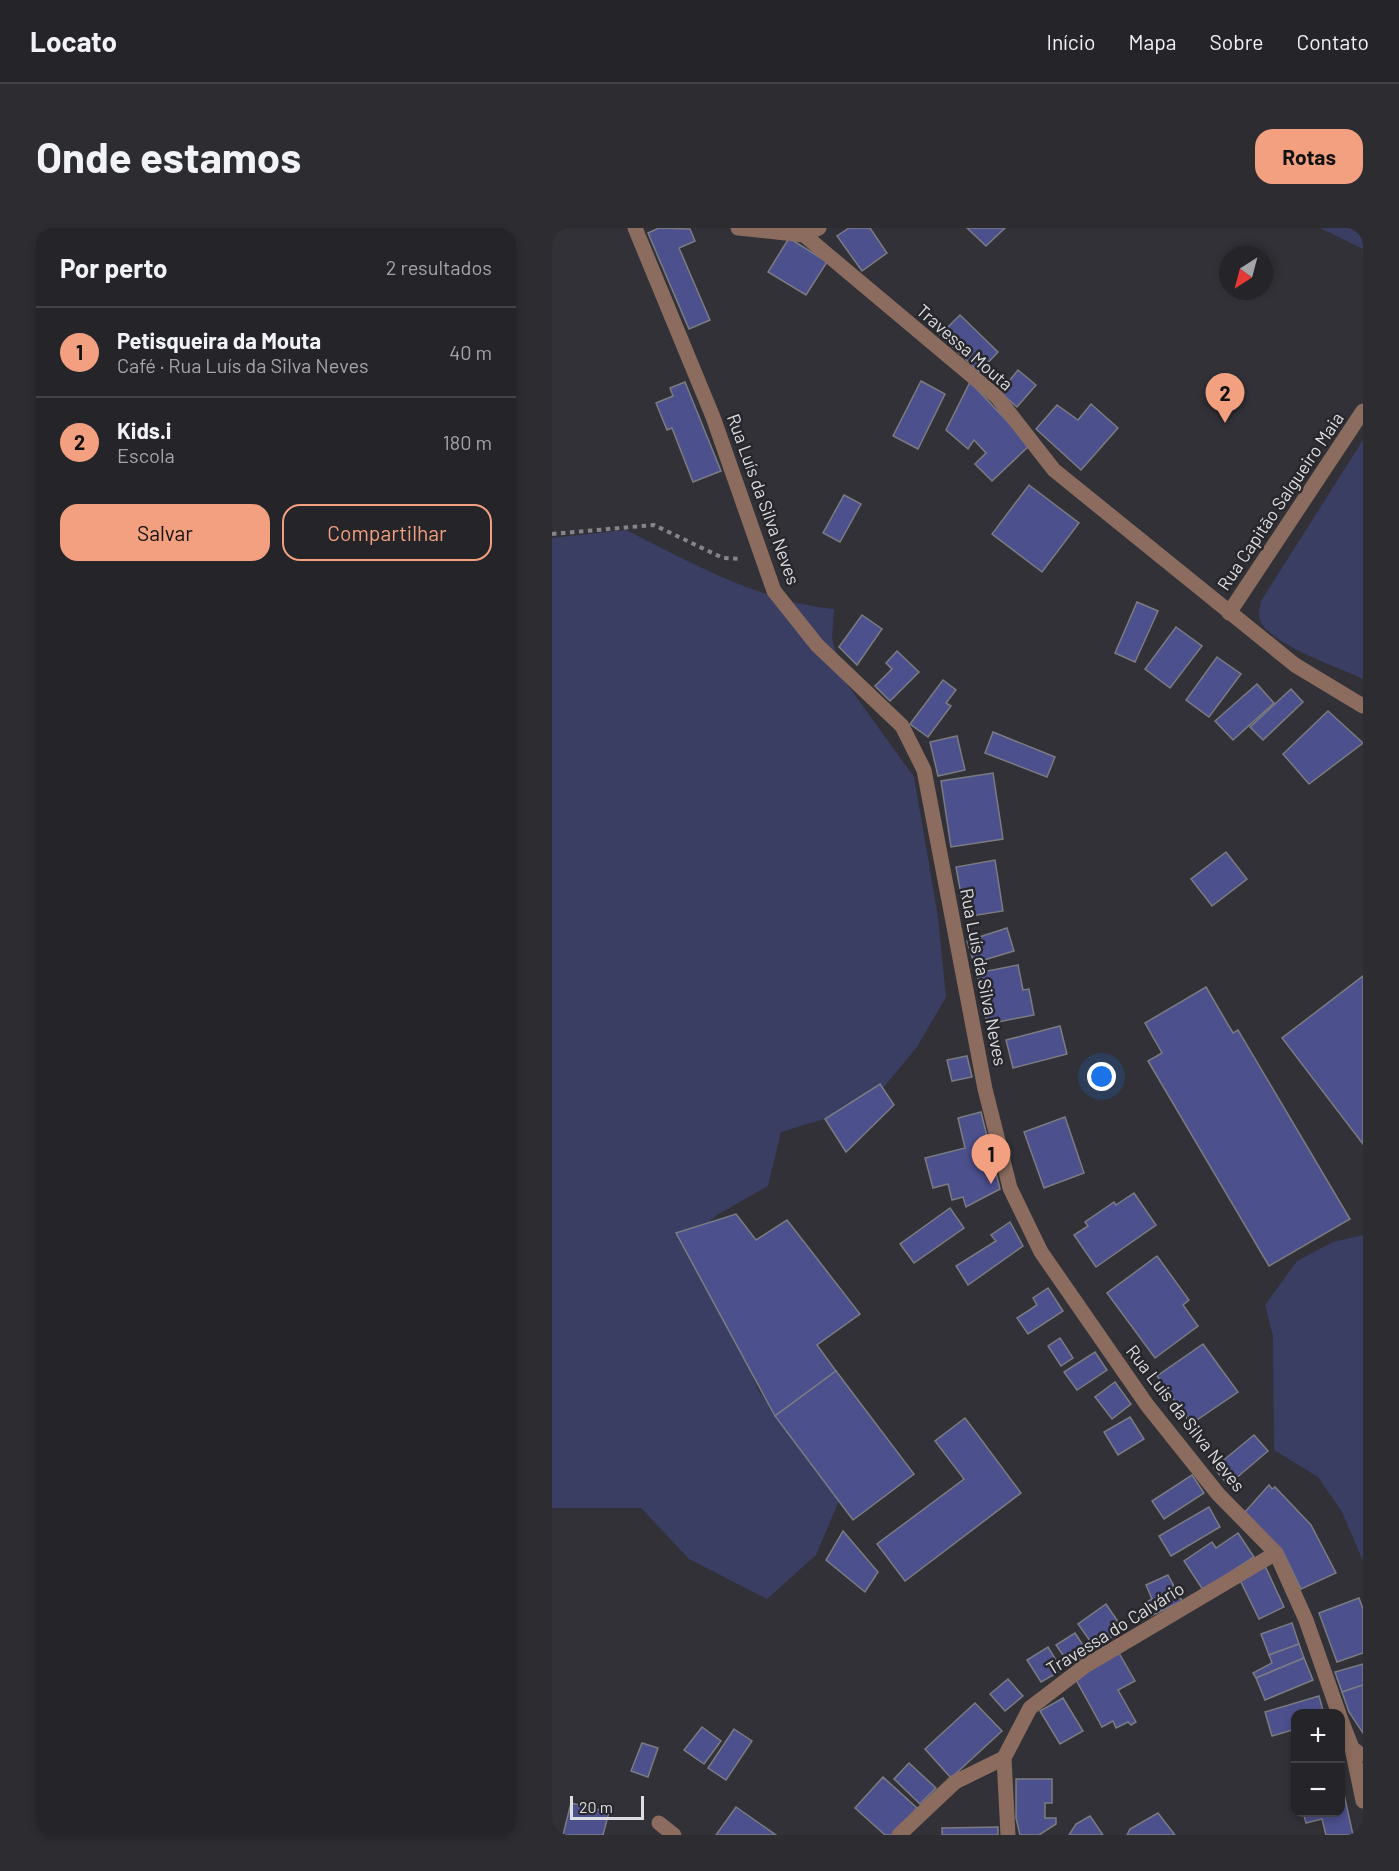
<!DOCTYPE html>
<html lang="pt">
<meta charset="utf-8">
<style>
body{margin:0;font-family:Barlow,sans-serif;background:#2d2d31;color:#f1f3f6}
.controls{position:absolute;right:18px;bottom:18px;display:grid;overflow:hidden;border-radius:12px;box-shadow:0 3px 9px #0003}
.controls button{width:54px;height:54px;display:grid;place-items:center;padding:0;border:0;border-bottom:2px solid #424246;background:#252529;color:#f1f3f6;font:30px sans-serif}
.compass{position:absolute;left:667px;top:18px;width:54px;height:54px;border-radius:50%;background:#252529;box-shadow:0 3px 9px #0003;rotate:216deg}
.scale{position:absolute;left:18px;bottom:15px;width:74px;box-sizing:border-box;padding-left:6px;border:3px solid #dddee1;border-top:0;font-size:16px;line-height:21px;white-space:nowrap;color:#dddee1;-webkit-text-stroke:4px #27272c;paint-order:stroke}
.you{position:absolute;left:550px;top:849px;width:21px;height:21px;margin:-15px;border:4px solid #fff;border-radius:50%;background:#1a73e8;box-shadow:0 0 0 9px #1a73e833}
.badge{display:grid;place-items:center;width:39px;height:39px;border-radius:50%;background:#f2a07f;color:#111;font-size:20px;font-weight:700}
.pin{position:absolute;translate:-50% -50px;filter:drop-shadow(0 2px 3px #0008)}
.pin::after{content:'';position:absolute;top:32px;width:21px;height:18px;background:inherit;clip-path:polygon(0 0,100% 0,50% 100%)}
.list{margin:0;padding:0;list-style:none}
h2{display:flex;justify-content:space-between;align-items:center;height:78px;margin:0;padding:0 24px;font-size:26px}
h2 small{font-size:20px;font-weight:400;color:#a3a5a8}
.list li{display:grid;grid-template-columns:39px 1fr auto;gap:18px;align-items:center;box-sizing:border-box;height:90px;padding:0 24px;border-top:2px solid #424246}
.list b{display:block;font-size:22px;white-space:nowrap}
.list p{margin:0;font-size:20px;white-space:nowrap;color:#a3a5a8}
.list em{font-size:20px;font-style:normal;color:#a3a5a8}
.actions{display:flex;gap:12px;padding:18px 24px}
.actions a{flex:1;padding:14px 0;border:2px solid #f2a07f;border-radius:18px;text-align:center;font-size:21px;color:#f2a07f}
.actions .main{background:#f2a07f;color:#111}
.map{position:relative;flex:none;width:811px;height:1607px;overflow:hidden;border-radius:18px}
header{display:flex;align-items:center;gap:36px;box-sizing:border-box;height:84px;padding:0 30px;background:#252529;border-bottom:2px solid #424246}
header strong{font-size:28px}
nav{display:flex;gap:33px;margin-inline-start:auto;font-size:21px}
.intro{display:flex;align-items:center;justify-content:space-between;box-sizing:border-box;height:144px;padding:0 36px}
h1{margin:0;font-size:42px}
.button{padding:15px 27px;border-radius:18px;background:#f2a07f;color:#111;font-size:21px;font-weight:700}
main{display:flex;gap:36px;padding:0 36px}
aside{flex:1;background:#252529;border-radius:18px;box-shadow:0 3px 9px #0003}
.map>svg:first-child{display:block}
.green{fill:#3a3e63}
.building{fill:#4c508d;stroke:#7b7c82;stroke-width:1.5}
.lines{fill:none;stroke-linecap:round;stroke-linejoin:round}
.path{stroke:#848489;stroke-width:4;stroke-dasharray:4.5 4.5;stroke-linecap:butt}
.minor{stroke:#8b6c5f;stroke-width:15}
.labels{text-anchor:middle;dominant-baseline:central;stroke-width:5;stroke-linejoin:round;paint-order:stroke}
.street-label{font-size:18px;fill:#dddee1;stroke:#27272c}
</style>
<header>
<strong>Locato</strong>
<nav><a>Início</a><a>Mapa</a><a>Sobre</a><a>Contato</a></nav>
</header>
<div class="intro"><h1>Onde estamos</h1><a class="button">Rotas</a></div>
<main>
<aside>
<h2>Por perto<small>2 resultados</small></h2>
<ul class="list">
<li><span class="badge">1</span><div><b>Petisqueira da Mouta</b><p>Café · Rua Luís da Silva Neves</p></div><em>40 m</em></li>
<li><span class="badge">2</span><div><b>Kids.i</b><p>Escola</p></div><em>180 m</em></li>
</ul>
<div class="actions"><a class="main">Salvar</a><a>Compartilhar</a></div>
</aside>
<div class="map">
<svg width="811" height="1607" viewBox="0 0 811 1607">
<rect width="100%" height="100%" fill="#313137"/>
<g class="green">
<polygon points="768,0 811,0 811,21"/>
<path d="M811,212V451C785,439 730,420 712,399C705,391 707,382 709,373Z"/>
<path d="M74,302C140,335 206,373 282,381L280,411L292,452L362,549L386,689L394,769L365,819L316,878L229,904L216,958L165,987L142,1009L207,1164L289,1268L264,1327L215,1371L137,1331L89,1280H0V310Z"/>
<polygon points="811,1007 811,1333 790,1284 766,1249 722,1222 721,1108 713,1077 745,1033 781,1014"/>
</g>
<g class="building">
<polygon points="107,0 138,1 143,13 127,20 158,92 137,101 96,5"/>
<polygon points="297,0 318,0 335,25 310,43 285,8"/>
<polygon points="415,0 453,0 434,18"/>
<polygon points="237,10 275,34 254,67 216,44"/>
<polygon points="408,87 446,124 427,144 388,107"/>
<polygon points="466,142 484,157 465,179 448,164"/>
<polygon points="369,153 393,166 366,221 341,208"/>
<polygon points="133,154 169,243 141,254 120,200 115,202 104,175 121,168 118,160"/>
<polygon points="418,154 478,217 440,253 423,236 434,225 422,212 416,221 394,202"/>
<polygon points="539,176 566,200 529,242 484,201 505,177 526,192"/>
<polygon points="477,257 527,295 490,344 440,306"/>
<polygon points="292,267 309,276 288,314 271,305"/>
<polygon points="585,374 606,383 583,434 563,425"/>
<polygon points="310,387 330,401 305,437 287,419"/>
<polygon points="624,399 650,418 618,460 593,441"/>
<polygon points="345,423 367,444 338,473 323,458 340,441 334,435"/>
<polygon points="665,429 689,446 657,489 634,472"/>
<polygon points="391,452 404,462 394,475 399,478 376,509 358,496"/>
<polygon points="705,456 722,475 681,512 663,493"/>
<polygon points="739,461 751,474 711,512 698,499"/>
<polygon points="776,483 811,515 757,556 731,526"/>
<polygon points="441,504 503,529 495,549 433,525"/>
<polygon points="405,508 413,542 386,548 378,514"/>
<polygon points="441,545 451,611 399,619 389,553"/>
<polygon points="674,624 695,651 660,678 639,651"/>
<polygon points="443,632 451,683 413,689 404,639"/>
<polygon points="455,700 462,723 422,735 415,713"/>
<polygon points="466,737 471,762 477,761 482,787 435,796 425,745"/>
<polygon points="811,748 811,916 730,810"/>
<polygon points="654,759 681,805 686,802 798,991 717,1038 596,833 610,825 593,795"/>
<polygon points="508,798 515,826 461,840 454,812"/>
<polygon points="415,828 420,849 400,853 395,832"/>
<polygon points="328,856 342,877 294,924 273,891"/>
<polygon points="429,884 448,961 414,979 411,969 400,972 396,956 381,960 373,930 413,920 406,890"/>
<polygon points="513,889 532,945 492,960 472,904"/>
<polygon points="582,965 604,997 544,1039 522,1007 536,998 533,994 562,974 564,977"/>
<polygon points="398,980 412,1000 362,1035 348,1016"/>
<polygon points="184,986 204,1012 235,992 308,1086 265,1117 284,1143 223,1188 124,1005"/>
<polygon points="458,994 471,1018 416,1057 404,1038 444,1013 439,1007"/>
<polygon points="605,1028 637,1072 631,1077 646,1098 603,1130 555,1065"/>
<polygon points="496,1060 511,1083 476,1106 465,1090 485,1077 481,1070"/>
<polygon points="508,1110 521,1130 509,1138 496,1118"/>
<polygon points="651,1116 686,1164 639,1196 605,1148"/>
<polygon points="543,1124 555,1142 525,1162 512,1144"/>
<polygon points="284,1143 362,1246 301,1292 223,1188"/>
<polygon points="563,1154 579,1176 560,1191 543,1169"/>
<polygon points="578,1189 592,1211 566,1227 552,1204"/>
<polygon points="413,1190 469,1265 353,1353 325,1316 412,1251 383,1213"/>
<polygon points="702,1207 716,1223 676,1257 662,1240"/>
<polygon points="640,1247 652,1265 612,1291 600,1273"/>
<polygon points="717,1257 720,1261 723,1259 759,1297 784,1345 749,1361 731,1324 693,1284"/>
<polygon points="657,1279 668,1299 619,1328 607,1308"/>
<polygon points="291,1303 326,1344 313,1364 274,1332"/>
<polygon points="686,1305 702,1329 651,1362 632,1333 660,1314 664,1320"/>
<polygon points="713,1338 732,1379 707,1391 687,1350"/>
<polygon points="616,1347 630,1373 597,1389 591,1376 600,1371 594,1357"/>
<polygon points="807,1370 811,1381 811,1425 785,1434 767,1385"/>
<polygon points="554,1376 571,1401 543,1420 526,1396"/>
<polygon points="740,1395 747,1416 717,1427 709,1406"/>
<polygon points="523,1405 536,1425 518,1437 504,1417"/>
<polygon points="747,1416 752,1430 704,1450 701,1445 720,1435 717,1427"/>
<polygon points="496,1419 510,1442 489,1454 475,1432"/>
<polygon points="567,1425 583,1453 566,1462 584,1494 579,1497 576,1494 564,1500 561,1493 550,1499 523,1450"/>
<polygon points="752,1430 761,1452 713,1472 704,1450"/>
<polygon points="811,1436 811,1457 790,1464 783,1444"/>
<polygon points="456,1451 471,1468 453,1483 438,1466"/>
<polygon points="811,1457 811,1505 797,1484 790,1464"/>
<polygon points="767,1468 772,1486 744,1486 744,1501 720,1508 713,1484"/>
<polygon points="511,1470 531,1503 508,1516 488,1483"/>
<polygon points="423,1475 450,1503 399,1550 373,1521"/>
<polygon points="150,1499 169,1513 152,1536 132,1522"/>
<polygon points="182,1501 200,1513 174,1552 156,1540"/>
<polygon points="90,1515 106,1520 96,1549 79,1543"/>
<polygon points="357,1535 384,1560 368,1576 342,1551"/>
<polygon points="788,1548 801,1607 774,1607 770,1591 754,1595 751,1584 788,1584"/>
<polygon points="331,1549 365,1580 340,1607 333,1607 303,1580"/>
<polygon points="464,1551 500,1551 500,1575 493,1575 493,1590 504,1590 504,1596 487,1607 468,1607 464,1590"/>
<polygon points="19,1575 57,1584 51,1607 11,1607"/>
<polygon points="184,1579 224,1607 164,1607"/>
<polygon points="606,1585 623,1607 575,1607 578,1601"/>
<polygon points="538,1588 551,1607 517,1607 524,1596"/>
<polygon points="446,1599 446,1607 390,1607 390,1600"/>
</g>
<g class="lines">
<polyline class="path" points="0,306 102,297 171,330 190,331"/>
<g class="minor">
<polyline points="83,0 161,189 222,363 265,417 350,498 372,542 433,861 458,960 489,1024 595,1177 666,1266 724,1325 754,1392 787,1486"/>
<polyline points="186,0 252,7 267,0"/>
<polyline points="252,7 445,169 502,242 743,437 811,478"/>
<polyline points="677,385 811,183"/>
<polyline points="788,1489 800,1520 808,1526"/>
<polyline points="800,1520 811,1573"/>
<polyline points="107,1595 122,1607"/>
<polyline points="347,1607 403,1554 452,1530"/>
<polyline points="456,1607 452,1530 478,1480 533,1438 724,1325"/>
</g>
</g>
<g class="labels">
<g class="street-label">
<text transform="translate(413 119) rotate(41)">Travessa Mouta</text>
<text transform="translate(212 271) rotate(70)">Rua Luís da Silva Neves</text>
<text transform="translate(728 273) rotate(-56)">Rua Capitão Salgueiro Maia</text>
<text transform="translate(432 749) rotate(79)">Rua Luís da Silva Neves</text>
<text transform="translate(634 1190) rotate(52)">Rua Luís da Silva Neves</text>
<text transform="translate(563 1400) rotate(-32)">Travessa do Calvário</text>
</g>
</g>
</svg>
<div class="controls">
<button>+</button>
<button>−</button>
</div>
<svg class="compass" viewBox="-18 -18 36 36"><path d="M0-13l5 13h-10z" fill="#e53935"/><path d="M0 13l5-13h-10z" fill="#a3a5a8"/></svg>
<div class="scale">20 m</div>
<div class="you"></div>
<div class="pin badge" style="left:439px;top:956px">1</div>
<div class="pin badge" style="left:673px;top:195px">2</div>
</div>
</main>
